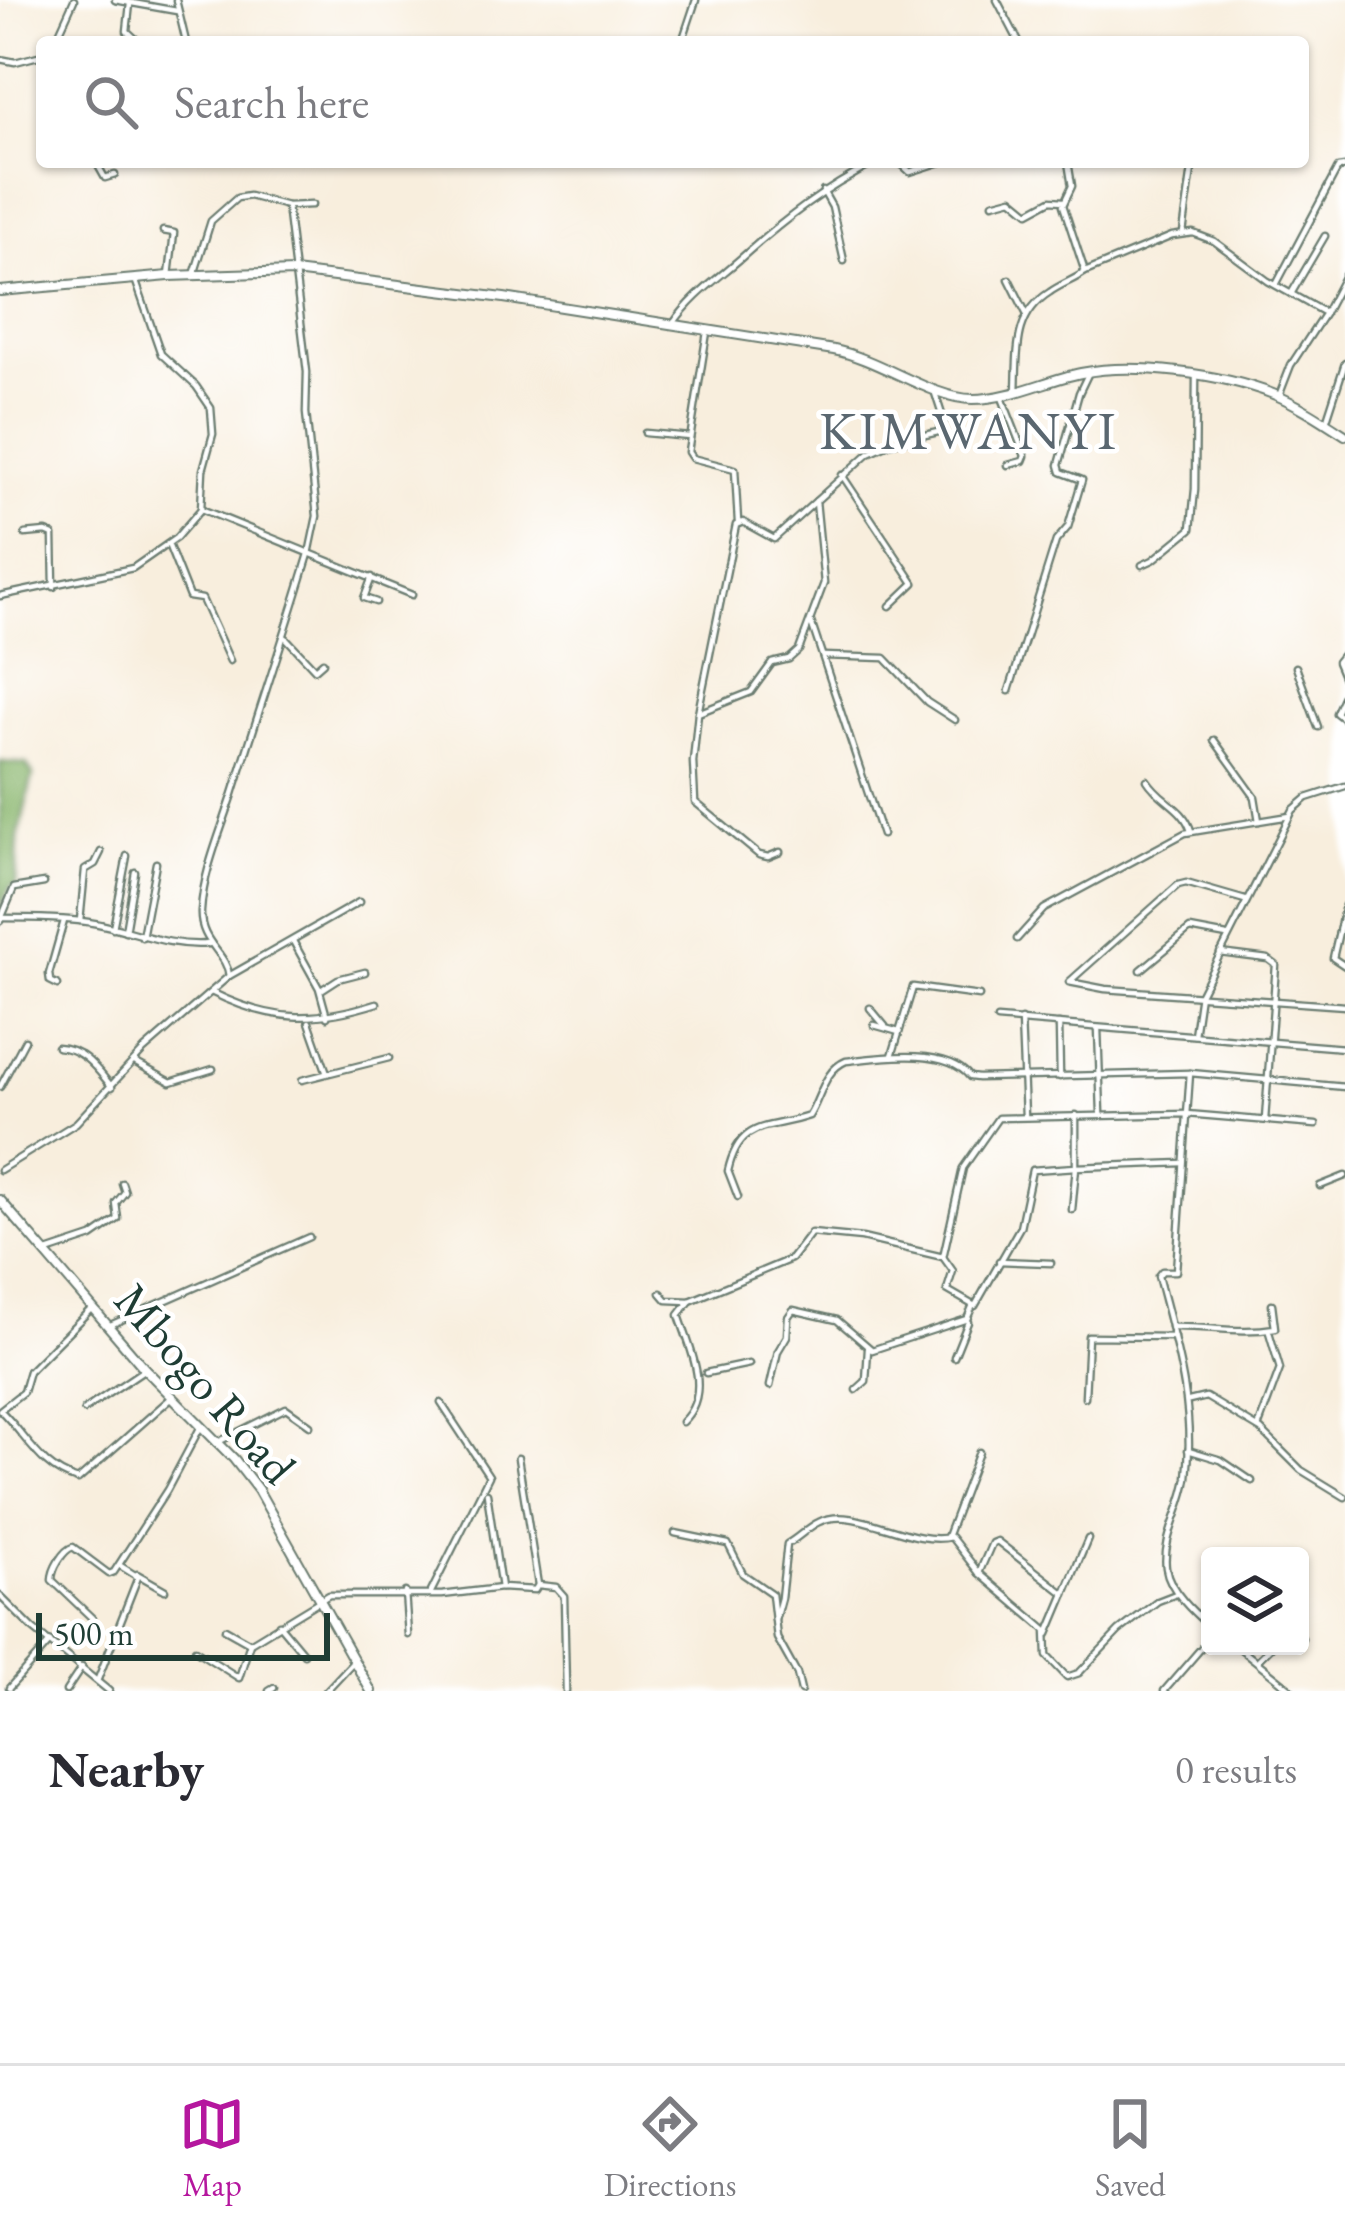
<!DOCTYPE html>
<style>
body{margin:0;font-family:"EB Garamond",serif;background:#f7f7f7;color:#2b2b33}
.controls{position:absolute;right:36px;bottom:36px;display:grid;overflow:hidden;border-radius:12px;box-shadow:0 3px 9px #0004}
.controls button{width:108px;height:108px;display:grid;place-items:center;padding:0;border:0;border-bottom:3px solid #e1e1e2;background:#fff;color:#2b2b33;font:60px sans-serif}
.scale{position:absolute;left:36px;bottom:30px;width:294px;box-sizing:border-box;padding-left:12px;border:6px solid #1f3d34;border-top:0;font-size:33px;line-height:42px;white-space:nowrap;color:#1f3d34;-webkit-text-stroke:9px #fff;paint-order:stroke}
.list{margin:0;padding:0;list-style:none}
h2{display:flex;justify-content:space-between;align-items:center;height:156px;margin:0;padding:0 48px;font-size:51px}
h2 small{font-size:39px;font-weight:400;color:#7c7c81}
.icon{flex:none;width:66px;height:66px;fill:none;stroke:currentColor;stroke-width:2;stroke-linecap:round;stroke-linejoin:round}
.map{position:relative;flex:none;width:1345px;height:1691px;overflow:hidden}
.search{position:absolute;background:#fff;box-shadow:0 3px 9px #0004;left:36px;right:36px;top:36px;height:132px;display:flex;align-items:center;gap:30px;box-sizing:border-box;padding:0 42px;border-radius:12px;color:#7c7c81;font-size:45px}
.sheet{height:372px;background:#fff}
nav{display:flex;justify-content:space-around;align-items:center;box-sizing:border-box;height:168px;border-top:3px solid #e1e1e2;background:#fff;font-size:33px;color:#7c7c81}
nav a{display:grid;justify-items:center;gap:6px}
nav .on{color:#b5179e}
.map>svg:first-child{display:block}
.forest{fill:#89b66d;stroke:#547a50;stroke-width:3}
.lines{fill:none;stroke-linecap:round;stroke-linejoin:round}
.street-casing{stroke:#6b7b6f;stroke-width:9}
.secondary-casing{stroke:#6b7b6f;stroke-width:12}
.street{stroke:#fff;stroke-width:4.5}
.secondary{stroke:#fff;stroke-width:8}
.labels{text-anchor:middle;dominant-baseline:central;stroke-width:9;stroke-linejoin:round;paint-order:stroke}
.street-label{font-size:48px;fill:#1f3d34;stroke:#fff}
.quarter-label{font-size:54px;letter-spacing:3px;fill:#5a6770;stroke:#fff}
</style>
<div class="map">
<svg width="1345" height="1691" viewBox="0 0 1345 1691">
<rect width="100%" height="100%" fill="#fff"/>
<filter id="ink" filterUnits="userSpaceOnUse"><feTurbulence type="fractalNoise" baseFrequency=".00833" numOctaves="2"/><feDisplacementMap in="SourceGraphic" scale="24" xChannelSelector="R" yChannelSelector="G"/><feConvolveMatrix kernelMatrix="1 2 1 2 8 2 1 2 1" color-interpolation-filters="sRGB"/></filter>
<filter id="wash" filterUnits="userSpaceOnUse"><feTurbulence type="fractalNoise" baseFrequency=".004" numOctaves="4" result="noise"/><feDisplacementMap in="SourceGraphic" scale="48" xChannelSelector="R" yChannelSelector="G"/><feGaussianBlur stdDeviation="2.7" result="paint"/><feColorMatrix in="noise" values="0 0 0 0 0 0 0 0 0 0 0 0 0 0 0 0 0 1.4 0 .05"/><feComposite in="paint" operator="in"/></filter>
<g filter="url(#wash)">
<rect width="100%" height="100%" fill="#f8eedd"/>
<polygon class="forest" points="0,762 26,764 33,775 18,838 16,885 10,887 0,910"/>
</g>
<g filter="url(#ink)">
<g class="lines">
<g class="street-casing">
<g id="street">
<polyline points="115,0 177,11"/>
<polyline points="176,0 186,42"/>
<polyline points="997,0 1019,42"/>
<polyline points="130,4 127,31 139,42"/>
<polyline points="55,42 74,0"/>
<polyline points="682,42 696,0"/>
<polyline points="0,59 15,62 42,55"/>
<polyline points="96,162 105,178 115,175"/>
<polyline points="899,162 910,172 941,162"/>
<polyline points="823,191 832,207 844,261"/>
<polyline points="993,203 1012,198 1029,212 1051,200 1063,201"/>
<polyline points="163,231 174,233 169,276"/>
<polyline points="1183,233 1193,162"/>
<polyline points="1085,272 1172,236 1193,233 1214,241 1268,281 1325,313 1291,365 1279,396"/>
<polyline points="194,275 211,221 237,198 249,196 287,206 312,205"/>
<polyline points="1009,279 1026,313"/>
<polyline points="1277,283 1338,168 1345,167"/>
<polyline points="1291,294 1325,236"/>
<polyline points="1325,313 1345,275"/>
<path d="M673,324C690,298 717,279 740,259C786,218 822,190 877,162"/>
<polyline points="707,332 688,452 692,458 735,469 738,522"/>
<path d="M1016,391C1018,352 1013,315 1050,292C1061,284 1074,280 1085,272L1063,205L1072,186L1068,162"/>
<polyline points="1001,395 1025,456 1023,461 1008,465"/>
<polyline points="1326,422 1345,363"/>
<polyline points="645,433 690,437"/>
<polyline points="842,475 914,583 890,606"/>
<polyline points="201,509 412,595"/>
<polyline points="25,534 46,532 53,535 54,587"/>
<polyline points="168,544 189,597 202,599 230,661"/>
<polyline points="1142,565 1153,560 1191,529 1195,489 1196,377"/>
<polyline points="372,577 364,598 376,602"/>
<polyline points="0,596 133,568 176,538 201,509 203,470 213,434 211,408 196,386 161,354 135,279"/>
<polyline points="811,622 882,835"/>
<polyline points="286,638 315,669 323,662"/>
<polyline points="1345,652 1337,662 1345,681"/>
<polyline points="823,656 885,658 927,702 955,720"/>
<polyline points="1296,667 1318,727"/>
<polyline points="1009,691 1056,541 1068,527 1082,480 1061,472 1059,465 1079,393 1089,372"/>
<polyline points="1345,693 1336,713 1345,720"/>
<polyline points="698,713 751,692 772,663 789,659 799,650 824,583 816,501"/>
<polyline points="1214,740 1255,797 1259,821"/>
<path d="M1147,780C1160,801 1184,807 1191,831"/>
<polyline points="780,852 768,857 759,855 695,802 693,762 698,713 736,525 743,522 774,539 869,453 891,443 938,432 944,421 934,390"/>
<polyline points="1245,900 1186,883 1178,885 1069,982 1105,989 1345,1006"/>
<polyline points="1345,905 1333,958 1345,966"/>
<path d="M2,918C29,918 60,918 88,922C129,928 166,948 209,944"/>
<polyline points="0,921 14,888 44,883"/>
<polyline points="80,921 85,870 95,864 101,852"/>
<polyline points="113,928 127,856"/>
<polyline points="125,931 135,872"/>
<polyline points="142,937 156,863"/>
<polyline points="1017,939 1044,909 1185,833 1290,816"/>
<polyline points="293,941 319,988 327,1017"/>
<polyline points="1220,953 1268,959 1276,965 1265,1120"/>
<polyline points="1141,970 1190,929 1227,936"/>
<polyline points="229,976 359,902"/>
<polyline points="58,985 50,981 49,974 64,921"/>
<polyline points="321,990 338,979 365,972"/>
<path d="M211,992C271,1022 314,1023 377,1003"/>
<polyline points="870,1008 885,1026"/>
<polyline points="997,1019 1345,1048"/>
<polyline points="1021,1020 1025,1116"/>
<polyline points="309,1022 327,1073"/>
<polyline points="1059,1024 1060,1077"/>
<polyline points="874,1025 899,1032"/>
<polyline points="1098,1029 1101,1113"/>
<polyline points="1194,1035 1200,994 1293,810 1307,798 1345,786"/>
<path d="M57,1047C83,1048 97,1069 112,1087"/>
<polyline points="892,1056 913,987 979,996"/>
<polyline points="136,1063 171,1082 213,1069"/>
<path d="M1190,1073L1176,1271H1162L1158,1276C1176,1346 1195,1404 1187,1478C1183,1508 1162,1537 1166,1568C1169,1590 1194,1613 1210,1627"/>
<polyline points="302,1080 389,1058"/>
<polyline points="0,1087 25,1040"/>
<path d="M0,1170L76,1123L144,1050L229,976C227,953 199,942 201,911C203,872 221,831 233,794C258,714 285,634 309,554L317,516L306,413L307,372L287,206"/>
<polyline points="1320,1186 1345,1176"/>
<path d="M738,1197L728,1171C740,1118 769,1130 809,1116C821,1097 824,1070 846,1061C881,1057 947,1047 970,1077L978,1078L1190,1073L1345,1087"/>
<polyline points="1072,1210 1076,1167 1183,1163"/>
<polyline points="47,1252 92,1237 118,1219 116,1203 125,1192 122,1183"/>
<polyline points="943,1257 963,1168 998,1118 1187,1114 1316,1125"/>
<polyline points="999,1261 1051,1263"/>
<polyline points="661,1293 667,1300 690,1301 791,1259 811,1233 862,1238 943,1257"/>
<polyline points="975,1306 1020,1227 1032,1170 1076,1167 1076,1115"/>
<path d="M92,1308L29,1371L23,1392L0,1410C27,1436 40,1469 78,1480L171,1398"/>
<polyline points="108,1326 309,1237"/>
<path d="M1171,1327C1208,1326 1239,1334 1275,1328L1272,1304"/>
<polyline points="954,1357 968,1322"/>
<polyline points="706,1373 749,1364"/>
<polyline points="770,1386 778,1351 787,1336 788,1317 793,1310 837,1320 872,1350 967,1319 973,1305 947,1290 953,1271 943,1257"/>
<polyline points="856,1390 866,1381 868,1349"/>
<polyline points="1085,1397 1088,1336 1174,1337"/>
<polyline points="1189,1401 1206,1397 1261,1430 1301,1470 1345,1497"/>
<polyline points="84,1410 145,1369"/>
<path d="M682,1422C713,1393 690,1349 679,1315L690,1301"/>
<polyline points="1258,1428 1280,1369 1269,1332"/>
<polyline points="216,1443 286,1408 310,1425"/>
<polyline points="1188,1450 1221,1460 1252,1481"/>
<polyline points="487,1493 501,1588"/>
<polyline points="675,1533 728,1544 743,1574 772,1594 777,1638 797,1674 801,1691"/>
<polyline points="947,1537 979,1452"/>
<polyline points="979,1573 992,1543 997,1541 1065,1594"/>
<polyline points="137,1574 165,1590"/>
<polyline points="538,1585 556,1587 564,1596 566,1691"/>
<polyline points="405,1592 408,1635"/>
<polyline points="430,1594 489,1476 441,1403"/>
<polyline points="0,1596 33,1629 109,1691"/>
<path d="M92,1618L52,1580C52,1569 63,1550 73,1547L109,1574L114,1572L167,1490L200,1428"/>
<path d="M775,1620L781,1598L787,1544C798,1538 808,1527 819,1522C855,1504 910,1547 951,1537L979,1573L1046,1630L1047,1656L1067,1677L1079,1673L1119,1631L1158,1601L1176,1594"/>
<polyline points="279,1624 304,1654"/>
<polyline points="225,1629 250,1643"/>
<polyline points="1048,1634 1088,1539"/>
<polyline points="1300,1638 1302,1638"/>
<polyline points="1237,1646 1293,1691"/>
<polyline points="195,1650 239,1678 250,1643 329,1595 442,1595 501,1588 535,1590 538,1585 518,1458"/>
<polyline points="1257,1661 1272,1646"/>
<polyline points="98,1679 138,1577 119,1565"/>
<polyline points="9,1688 50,1642"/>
<polyline points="66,1691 82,1667"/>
<polyline points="269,1691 274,1688"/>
<polyline points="326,1691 353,1662"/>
<polyline points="1164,1691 1210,1638"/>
</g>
</g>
<g class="secondary-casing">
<g id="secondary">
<path d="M0,291L169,276L294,272L504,298L834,350C879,359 933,399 973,399C1010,399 1046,380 1081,373C1134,362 1222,374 1273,394C1298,404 1322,420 1345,435"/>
<polyline points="0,1200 145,1369 234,1459 258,1490 371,1691"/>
</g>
</g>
<use href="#street" class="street"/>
<use href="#secondary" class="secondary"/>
</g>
</g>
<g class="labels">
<g class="street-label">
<text transform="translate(206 1383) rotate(49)">Mbogo Road</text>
</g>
<g class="quarter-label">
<text x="969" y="430">KIMWANYI</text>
</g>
</g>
</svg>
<div class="controls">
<button><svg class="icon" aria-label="layers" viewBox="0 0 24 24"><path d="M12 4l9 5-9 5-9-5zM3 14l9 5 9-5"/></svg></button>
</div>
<div class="scale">500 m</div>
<div class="search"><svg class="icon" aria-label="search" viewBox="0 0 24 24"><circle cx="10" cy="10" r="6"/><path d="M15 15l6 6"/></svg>Search here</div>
</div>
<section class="sheet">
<h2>Nearby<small>0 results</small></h2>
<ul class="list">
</ul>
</section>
<nav>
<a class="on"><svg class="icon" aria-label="map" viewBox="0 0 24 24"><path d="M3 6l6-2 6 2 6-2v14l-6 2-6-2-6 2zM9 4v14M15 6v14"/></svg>Map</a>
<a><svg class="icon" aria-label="directions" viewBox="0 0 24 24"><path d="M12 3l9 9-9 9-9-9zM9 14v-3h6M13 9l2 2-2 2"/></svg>Directions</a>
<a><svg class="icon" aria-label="saved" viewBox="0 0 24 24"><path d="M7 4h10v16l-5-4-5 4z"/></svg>Saved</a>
</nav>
